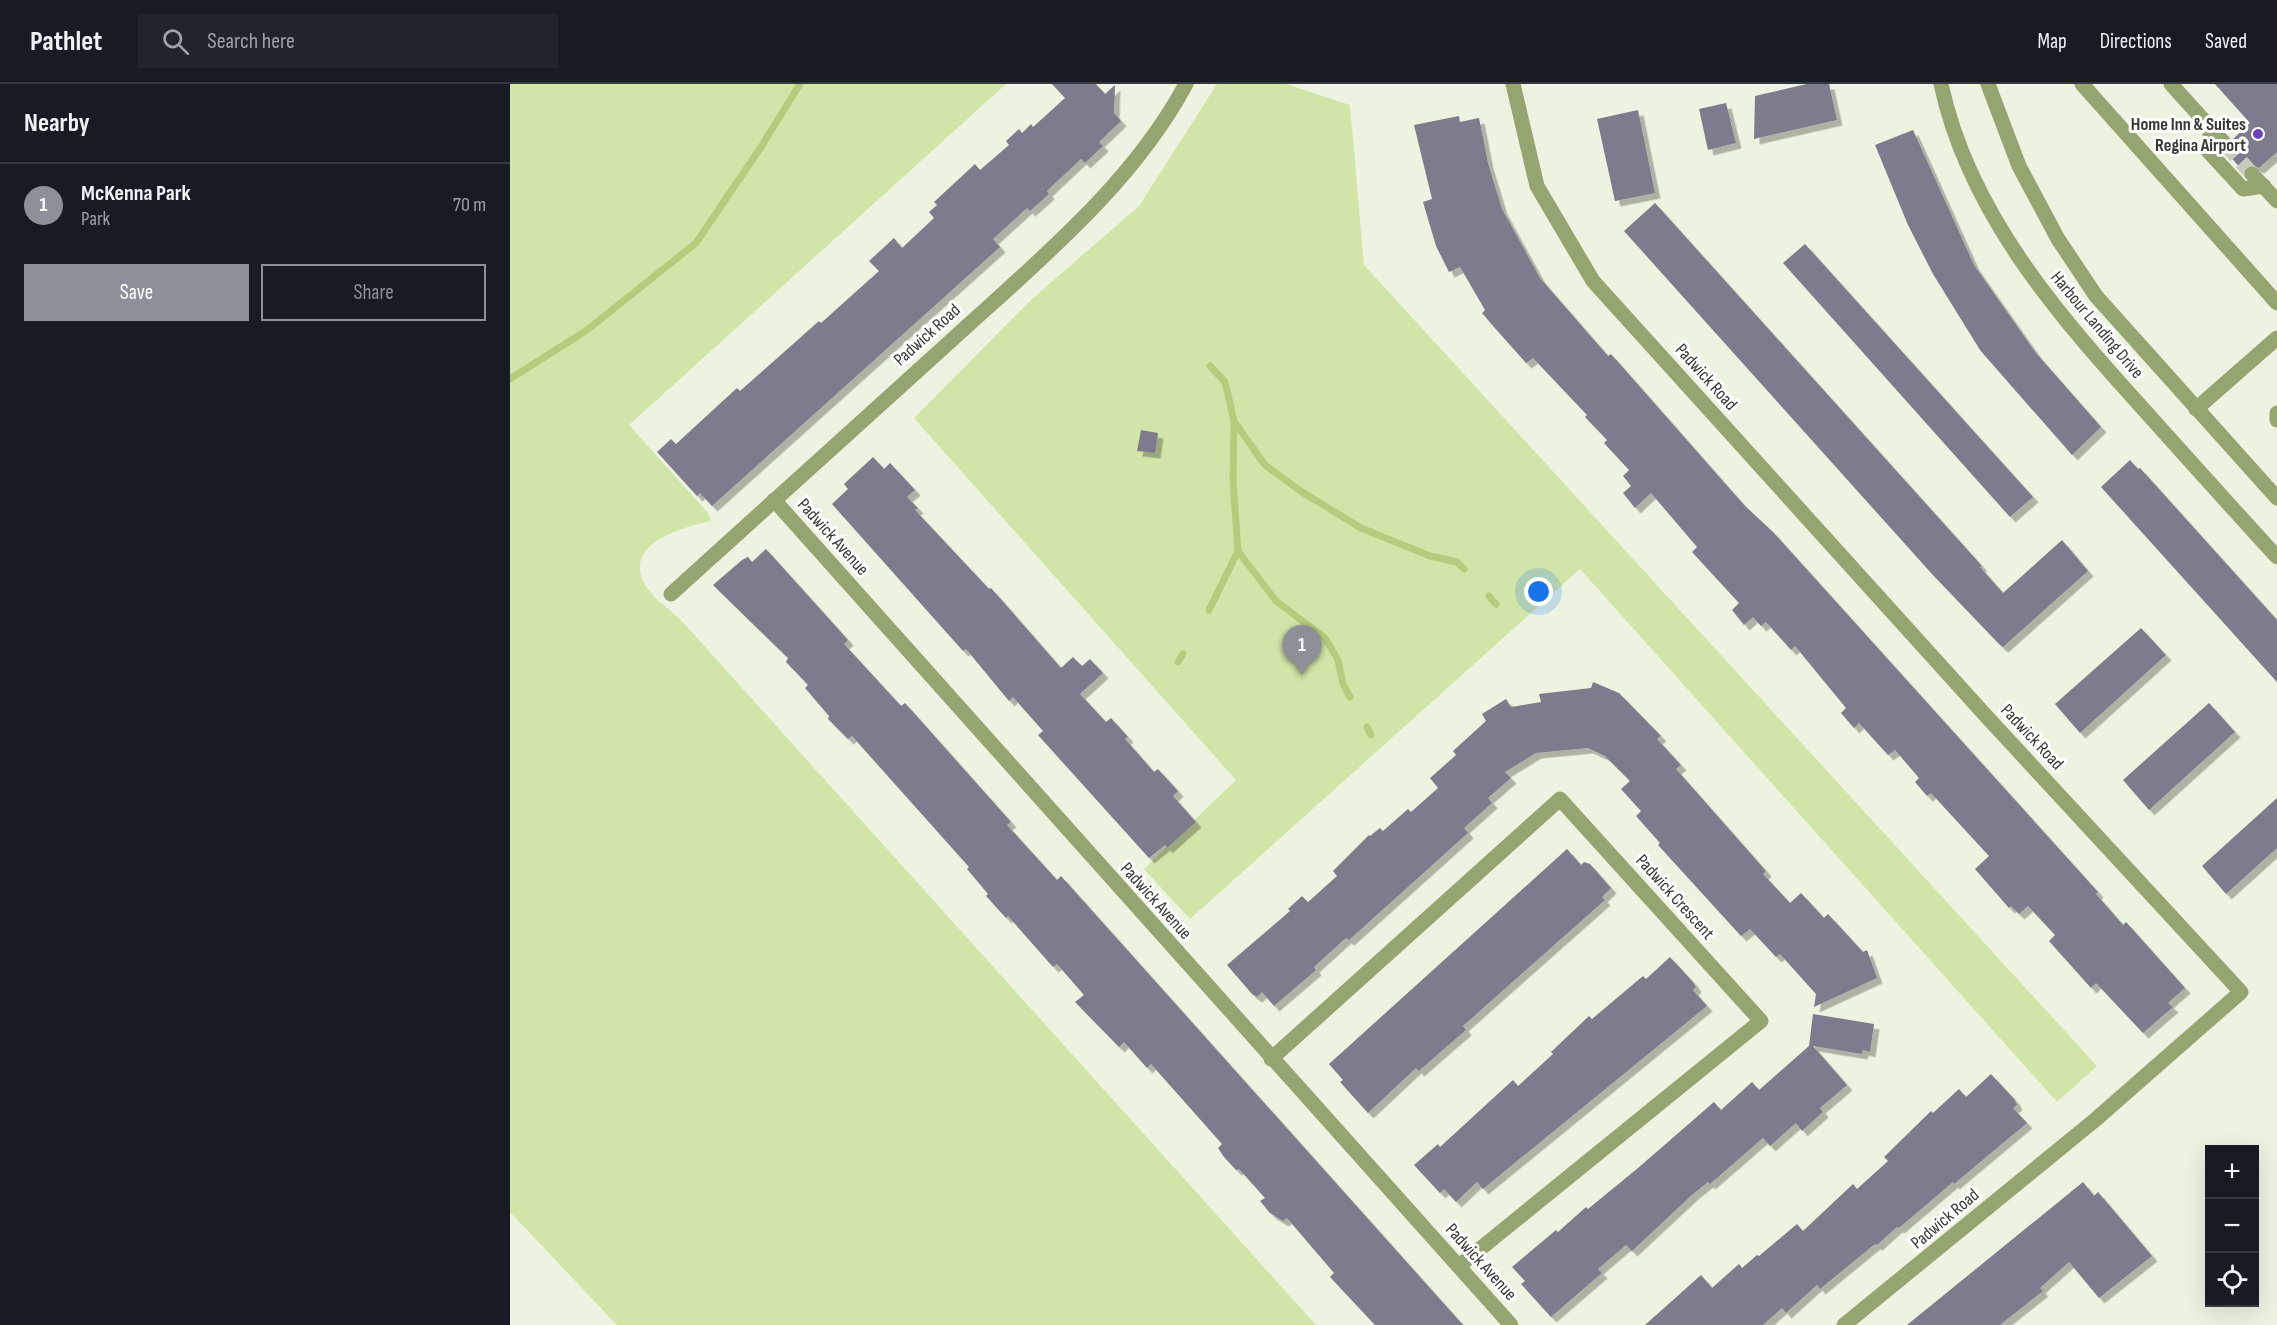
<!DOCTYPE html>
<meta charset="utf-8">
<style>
body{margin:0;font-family:"Sofia Sans Condensed",sans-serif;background:#20242c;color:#f1f3f6}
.controls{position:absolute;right:18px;bottom:18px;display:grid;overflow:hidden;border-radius:0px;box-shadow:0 6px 24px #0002}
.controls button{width:54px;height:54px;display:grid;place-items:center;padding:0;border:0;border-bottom:2px solid #363941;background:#171b24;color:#f1f3f6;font:30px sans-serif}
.you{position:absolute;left:1029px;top:508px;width:21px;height:21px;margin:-15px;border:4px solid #fff;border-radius:50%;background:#1a73e8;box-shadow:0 0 0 9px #1a73e833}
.badge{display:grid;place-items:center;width:39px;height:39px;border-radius:50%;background:#8c9099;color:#fff;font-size:20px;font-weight:700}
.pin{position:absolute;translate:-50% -50px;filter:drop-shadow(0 2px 3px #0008)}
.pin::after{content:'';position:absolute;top:32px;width:21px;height:18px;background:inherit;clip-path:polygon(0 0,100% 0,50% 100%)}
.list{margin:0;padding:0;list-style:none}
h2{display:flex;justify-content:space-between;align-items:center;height:78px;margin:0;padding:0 24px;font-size:26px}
h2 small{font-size:20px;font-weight:400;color:#9ea1a6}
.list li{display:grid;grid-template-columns:39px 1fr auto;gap:18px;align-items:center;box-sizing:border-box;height:84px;padding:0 24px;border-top:2px solid #363941}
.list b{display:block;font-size:22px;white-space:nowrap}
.list p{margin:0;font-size:20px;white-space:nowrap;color:#9ea1a6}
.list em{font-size:20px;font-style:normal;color:#9ea1a6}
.actions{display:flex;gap:12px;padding:18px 24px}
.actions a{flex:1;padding:14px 0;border:2px solid #8c9099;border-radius:0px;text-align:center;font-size:21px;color:#8c9099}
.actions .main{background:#8c9099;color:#fff}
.icon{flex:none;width:33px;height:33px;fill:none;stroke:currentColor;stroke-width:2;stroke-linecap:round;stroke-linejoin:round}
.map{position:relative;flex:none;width:1767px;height:1241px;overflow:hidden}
header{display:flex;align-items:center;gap:36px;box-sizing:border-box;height:84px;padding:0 30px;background:#171b24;border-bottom:2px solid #363941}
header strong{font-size:28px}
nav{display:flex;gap:33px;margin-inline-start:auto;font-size:21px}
.search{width:420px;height:54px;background:#20242c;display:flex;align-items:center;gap:15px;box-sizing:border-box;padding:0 21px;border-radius:0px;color:#9ea1a6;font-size:22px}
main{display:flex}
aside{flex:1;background:#171b24}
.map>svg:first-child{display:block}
.green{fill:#d2e5a8}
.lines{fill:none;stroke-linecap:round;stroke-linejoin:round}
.stream{stroke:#b5cc7f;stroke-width:7}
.building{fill:#7e7b8c;filter:url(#shadow)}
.minor-tunnel{stroke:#c7cdbd;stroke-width:15;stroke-dasharray:15 8;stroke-linecap:butt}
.minor{stroke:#95a571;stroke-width:15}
.poi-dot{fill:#6a44bc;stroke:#fff;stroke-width:2}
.labels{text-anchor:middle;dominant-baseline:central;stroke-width:6;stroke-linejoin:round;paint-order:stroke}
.poi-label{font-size:18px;font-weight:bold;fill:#353730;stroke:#fff;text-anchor:end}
.street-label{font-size:18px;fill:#353730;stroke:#fff}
</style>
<header>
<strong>Pathlet</strong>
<div class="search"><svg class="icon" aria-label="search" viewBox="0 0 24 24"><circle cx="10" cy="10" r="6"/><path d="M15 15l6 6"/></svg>Search here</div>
<nav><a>Map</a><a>Directions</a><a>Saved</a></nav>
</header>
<main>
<aside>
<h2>Nearby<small></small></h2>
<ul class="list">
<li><span class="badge">1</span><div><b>McKenna Park</b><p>Park</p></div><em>70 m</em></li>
</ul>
<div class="actions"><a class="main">Save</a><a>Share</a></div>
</aside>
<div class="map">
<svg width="1767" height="1241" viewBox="0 0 1767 1241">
<defs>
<filter id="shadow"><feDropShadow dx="5.5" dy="5.5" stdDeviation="0" flood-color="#0004"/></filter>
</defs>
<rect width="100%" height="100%" fill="#ecf3e0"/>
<g class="green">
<path d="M0,0H496L119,341L198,429L201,437C174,443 112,459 135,501C143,514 158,524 169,534L806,1241H107L0,1128Z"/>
<polygon points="707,0 776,0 840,21 854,181 1587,982 1547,1018 1070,485 680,835 634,785 726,696 404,334 522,215 629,122"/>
</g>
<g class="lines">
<g class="stream">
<polyline points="700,282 715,298 724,337 723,397 728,467 766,517 815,554 828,576 833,600 840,613"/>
<polyline points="0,295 77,246 186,159 251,63 290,0"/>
<polyline points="724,337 755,381 792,408 851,444 920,472 947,478 954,485"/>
<polyline points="979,512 986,520"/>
<polyline points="699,526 728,467"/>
<polyline points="668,578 673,570"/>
<polyline points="857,643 861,651"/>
</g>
</g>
<g class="building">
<polygon points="542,0 586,0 595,10 605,1 604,29 611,37 589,58 593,62 575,79 571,75 537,107 539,110 520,127 517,124 483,155 490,163 202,422 190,409 187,412 147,368 161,355 166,360 227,304 230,307 309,237 311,239 369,187 359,177 371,166 384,154 392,164 424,134 419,128 427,121 424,118 465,80 470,86 499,61 496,57 509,45 512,49 521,40 523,43 555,14"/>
<polygon points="1297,0 1319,0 1327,36 1244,55 1245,12"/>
<polygon points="1705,0 1767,0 1767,68 1749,84 1740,80 1733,87 1718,70 1725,65 1723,55 1740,39"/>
<polygon points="1216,19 1226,59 1198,66 1189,25"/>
<polygon points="1128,26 1145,109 1105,117 1087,35"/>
<polygon points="949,32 950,38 969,34 978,79 992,125 1030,194 1098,272 1101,270 1234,421 1263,448 1588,808 1586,810 1613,841 1616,838 1675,904 1658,919 1663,923 1633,949 1586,899 1581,904 1539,857 1545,851 1518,822 1509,830 1501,822 1499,824 1465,785 1479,772 1421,709 1417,712 1405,698 1409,694 1385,666 1378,671 1349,639 1344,644 1331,629 1336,624 1285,562 1281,566 1256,538 1251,542 1243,533 1234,541 1222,526 1229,519 1182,468 1187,463 1141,409 1125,424 1113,409 1121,402 1113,392 1119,386 1094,359 1097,356 1075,333 1077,331 1023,274 1016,279 984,243 972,229 975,226 950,183 939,188 926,162 913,118 922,115 904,41"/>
<polygon points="1403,46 1464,181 1526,269 1591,343 1562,371 1470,266 1423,190 1398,141 1365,61"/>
<polygon points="1145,119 1472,482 1470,483 1493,509 1552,456 1578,487 1493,563 1490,561 1422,490 1114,147"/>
<polygon points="1295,160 1523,413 1500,433 1273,179"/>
<polygon points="631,346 648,349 645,369 627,367"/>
<polygon points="363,373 374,385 380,379 405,406 397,413 408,424 405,426 479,505 481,504 551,584 563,573 572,582 580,575 593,589 570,610 596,638 601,634 618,653 615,655 644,688 648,685 668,707 663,712 686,738 657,764 655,761 639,774 528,651 533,647 503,613 499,617 456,565 453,567 322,420 338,405 334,400"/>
<polygon points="1620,376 1628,385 1630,384 1767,536 1767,598 1591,403"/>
<polygon points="256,465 338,556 334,560 391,622 395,619 501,738 497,741 547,796 551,792 953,1241 865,1241 820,1193 824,1189 777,1134 773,1137 760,1129 750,1117 755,1114 729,1085 726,1086 714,1073 708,1064 712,1060 641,980 637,984 614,958 609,963 565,918 574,911 547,880 543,883 498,832 496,834 476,812 478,810 457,785 459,783 342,652 338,655 318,635 319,632 295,604 298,601 276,578 278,574 203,501 232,476 238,473 242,478"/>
<polygon points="1631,544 1656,571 1570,649 1545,620"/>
<polygon points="1083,598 1109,609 1151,652 1147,655 1171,681 1166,685 1256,787 1253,790 1280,819 1291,809 1314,834 1318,830 1353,868 1357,866 1367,894 1304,923 1306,910 1270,870 1266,873 1240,845 1231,852 1148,761 1150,759 1126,732 1131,727 1111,705 1120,697 1095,672 1078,664 1026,669 995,688 1001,694 978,714 982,719 954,744 958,749 839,856 836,854 804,883 806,886 764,922 752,908 747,913 742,910 717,881 780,827 778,825 792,812 798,818 827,792 823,787 859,751 860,752 870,744 873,747 898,725 901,728 928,704 920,694 946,671 943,667 976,637 972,630 996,615 1001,623 1031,618 1029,610 1081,604"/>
<polygon points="1699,619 1725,648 1639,726 1613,696"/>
<polygon points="1767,714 1767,764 1716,810 1692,782"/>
<polygon points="1057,765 1071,781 1074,778 1080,780 1101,804 1092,813 1095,816 953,942 956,946 934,965 909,987 906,984 858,1029 830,998 833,996 819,980"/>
<polygon points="1160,873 1183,898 1186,903 1183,906 1197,922 973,1105 967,1098 946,1118 934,1105 930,1109 904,1081 928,1060 930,1063 1003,996 1008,1002 1043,970 1041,968 1079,932 1082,935 1133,892 1136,895"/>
<polygon points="1303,930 1364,940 1360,968 1353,966 1352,970 1303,962 1337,1001 1310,1024 1313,1028 1292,1047 1286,1039 1260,1062 1253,1054 1200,1100 1198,1098 1183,1110 1122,1167 1116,1161 1088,1185 1092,1189 1041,1233 1011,1200 1015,1197 1002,1183 1046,1146 1048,1148 1076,1123 1078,1125 1128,1084 1204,1018 1211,1026 1242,998 1249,1006 1299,962"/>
<polygon points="1481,990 1505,1016 1507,1021 1503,1024 1517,1039 1444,1100 1443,1098 1389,1144 1387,1143 1367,1161 1365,1160 1310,1205 1307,1201 1276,1229 1272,1224 1253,1241 1135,1241 1191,1191 1202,1204 1229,1180 1232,1184 1247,1171 1249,1172 1287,1140 1293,1147 1343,1100 1347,1105 1378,1077 1374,1073 1421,1027 1423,1029 1449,1005 1456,1013"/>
<polygon points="1573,1098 1584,1112 1588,1108 1642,1172 1589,1214 1559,1178 1530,1204 1533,1207 1490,1241 1397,1241"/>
</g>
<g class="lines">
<polyline class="minor-tunnel" points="1716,61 1742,90"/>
<g class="minor">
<polyline points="1003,0 1027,102 1083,197 1477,633 1731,908 1585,1036 1334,1241"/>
<path d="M1431,0C1459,130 1549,232 1636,328C1679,376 1723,425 1767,473"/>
<polyline points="1478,0 1509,82 1548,155 1586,212 1767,414"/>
<polyline points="1572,0 1767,219"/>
<polyline points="1661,0 1716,61"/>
<polyline points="1701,44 1698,67 1733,105 1754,102"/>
<polyline points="1742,90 1767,117"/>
<polyline points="1686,325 1767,254"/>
<polyline points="1767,329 1767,336"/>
<polyline points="264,416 1001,1241"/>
<path d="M161,510C255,425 350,339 444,254C527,178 622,101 676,0"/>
<polyline points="761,975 1050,715 1251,937 949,1182"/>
</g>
</g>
<circle class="poi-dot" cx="1748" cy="50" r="6"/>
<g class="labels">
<g class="poi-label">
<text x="1736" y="40">Home Inn &amp; Suites<tspan x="1736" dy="21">Regina Airport</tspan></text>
</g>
<g class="street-label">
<text transform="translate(1587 241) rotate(50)">Harbour Landing Drive</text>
<text transform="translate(417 251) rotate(-42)">Padwick Road</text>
<text transform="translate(1196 293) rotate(48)">Padwick Road</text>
<text transform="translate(323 453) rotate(48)">Padwick Avenue</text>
<text transform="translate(1522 653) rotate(47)">Padwick Road</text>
<text transform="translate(1165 813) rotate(48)">Padwick Crescent</text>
<text transform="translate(646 817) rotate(48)">Padwick Avenue</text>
<text transform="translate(1435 1135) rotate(-40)">Padwick Road</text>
<text transform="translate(971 1178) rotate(48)">Padwick Avenue</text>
</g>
</g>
</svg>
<div class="controls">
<button>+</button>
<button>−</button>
<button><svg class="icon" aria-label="locate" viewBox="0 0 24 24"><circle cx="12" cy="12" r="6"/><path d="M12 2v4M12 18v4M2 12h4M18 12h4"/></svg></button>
</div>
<div class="you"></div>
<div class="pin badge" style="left:792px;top:591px">1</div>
</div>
</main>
